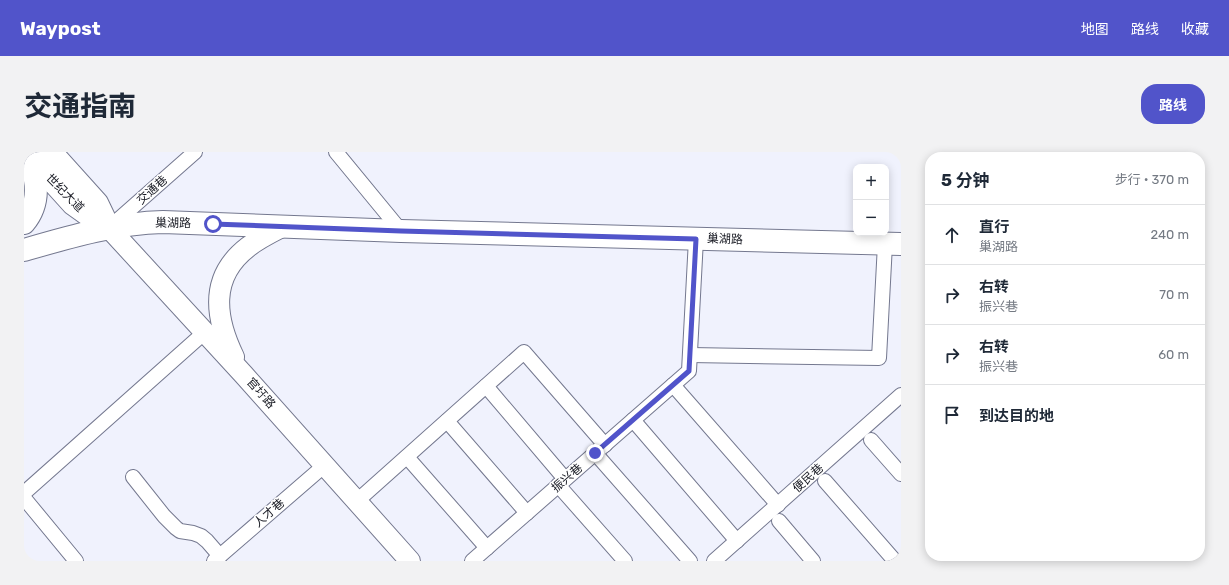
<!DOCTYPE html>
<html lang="zh">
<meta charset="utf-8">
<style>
body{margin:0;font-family:Rubik,"Noto Sans SC",sans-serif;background:#f2f2f3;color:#1f2937}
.controls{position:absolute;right:12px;top:12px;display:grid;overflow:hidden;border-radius:8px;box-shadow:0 2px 10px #0003}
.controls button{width:36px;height:36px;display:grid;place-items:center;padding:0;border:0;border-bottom:1px solid #e0e1e3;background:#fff;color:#1f2937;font:20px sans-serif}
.stop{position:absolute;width:12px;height:12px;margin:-9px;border:3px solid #5154ca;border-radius:50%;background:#fff}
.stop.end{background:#5154ca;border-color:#fff;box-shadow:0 1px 4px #0008}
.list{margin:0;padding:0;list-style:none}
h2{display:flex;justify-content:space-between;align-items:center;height:52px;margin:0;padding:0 16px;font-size:17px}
h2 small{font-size:13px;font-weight:400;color:#747a83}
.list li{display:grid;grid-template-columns:26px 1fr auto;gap:12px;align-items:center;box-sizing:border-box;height:60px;padding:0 16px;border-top:1px solid #e0e1e3}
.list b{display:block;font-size:15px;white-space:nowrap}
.list p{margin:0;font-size:13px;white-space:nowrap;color:#747a83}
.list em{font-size:13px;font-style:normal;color:#747a83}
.icon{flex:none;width:22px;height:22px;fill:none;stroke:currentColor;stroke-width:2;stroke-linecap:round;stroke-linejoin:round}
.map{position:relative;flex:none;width:877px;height:409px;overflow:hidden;border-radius:16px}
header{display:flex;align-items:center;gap:24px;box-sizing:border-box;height:56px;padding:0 20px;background:#5154ca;color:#fff}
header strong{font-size:19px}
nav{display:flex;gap:22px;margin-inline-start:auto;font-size:14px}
.intro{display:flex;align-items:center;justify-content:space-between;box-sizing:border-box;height:96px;padding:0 24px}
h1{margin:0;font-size:28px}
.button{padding:10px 18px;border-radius:16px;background:#5154ca;color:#fff;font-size:14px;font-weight:700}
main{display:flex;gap:24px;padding:0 24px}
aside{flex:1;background:#fff;border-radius:16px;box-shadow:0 2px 10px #0003}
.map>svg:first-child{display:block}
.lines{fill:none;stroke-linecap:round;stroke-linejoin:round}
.street-casing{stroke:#74788f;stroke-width:16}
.secondary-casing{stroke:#74788f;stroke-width:22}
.primary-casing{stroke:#74788f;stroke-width:24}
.street{stroke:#fff;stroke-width:14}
.secondary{stroke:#fff;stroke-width:20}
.primary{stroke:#fff;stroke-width:22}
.route{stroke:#5154ca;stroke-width:5}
.labels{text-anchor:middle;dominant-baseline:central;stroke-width:3;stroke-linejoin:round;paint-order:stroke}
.street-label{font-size:12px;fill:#181a23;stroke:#fff}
</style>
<header>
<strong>Waypost</strong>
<nav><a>地图</a><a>路线</a><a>收藏</a></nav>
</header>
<div class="intro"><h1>交通指南</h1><a class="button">路线</a></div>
<main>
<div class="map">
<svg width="877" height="409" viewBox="0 0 877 409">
<rect width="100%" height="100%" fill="#f0f2fd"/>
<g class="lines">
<g class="street-casing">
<g id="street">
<polyline points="312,0 377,79"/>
<polyline points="86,75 171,0"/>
<polyline points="666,203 855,206 861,92"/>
<polyline points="649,233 754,353"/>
<polyline points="462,234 541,327"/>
<polyline points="609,268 713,389"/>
<polyline points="423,269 503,361"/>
<polyline points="847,288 877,322"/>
<polyline points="571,301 666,409"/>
<polyline points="383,305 463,396"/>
<polyline points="109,325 140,364 152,376 156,379 169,381 177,384 183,389 196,404"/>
<polyline points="801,329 871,409"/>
<polyline points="534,333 601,409"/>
<polyline points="0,341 181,180"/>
<polyline points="0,346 52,409"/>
<polyline points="333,349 500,200 581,293"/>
<polyline points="755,369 789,409"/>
<polyline points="190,409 301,313"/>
<polyline points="448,409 665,219 672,87"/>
<polyline points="690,409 877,243"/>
</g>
</g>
<g class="secondary-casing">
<g id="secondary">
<polyline points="85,76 220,223 386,409"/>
<path d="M210,205C191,166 185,125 224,95C234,87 246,81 258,75"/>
</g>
</g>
<g class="primary-casing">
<g id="primary">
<polyline points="2,0 49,52 63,62 85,76"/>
<polyline points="27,0 73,51 85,76"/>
<path d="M0,71C16,52 15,26 2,5"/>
<path d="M0,98C45,85 92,71 139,70L377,79L877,92"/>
</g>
</g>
<use href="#street" class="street"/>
<use href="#secondary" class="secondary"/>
<use href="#primary" class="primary"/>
</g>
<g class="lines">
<polyline class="route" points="189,72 377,79 672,87 665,219 571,301"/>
</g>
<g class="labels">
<g class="street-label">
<text transform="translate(128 38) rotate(-42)">交通巷</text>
<text transform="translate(41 41) rotate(45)">世纪大道</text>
<text transform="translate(149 71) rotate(1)">巢湖路</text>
<text transform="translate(701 87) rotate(2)">巢湖路</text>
<text transform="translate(237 241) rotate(48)">官圩路</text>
<text transform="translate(543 326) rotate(-41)">振兴巷</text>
<text transform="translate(784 326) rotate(-42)">便民巷</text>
<text transform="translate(245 361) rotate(-41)">人才巷</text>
</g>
</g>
</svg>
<div class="controls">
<button>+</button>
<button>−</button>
</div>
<div class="stop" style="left:189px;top:72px"></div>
<div class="stop end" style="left:571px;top:301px"></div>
</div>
<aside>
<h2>5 分钟<small>步行 · 370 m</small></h2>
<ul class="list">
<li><svg class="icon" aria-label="ahead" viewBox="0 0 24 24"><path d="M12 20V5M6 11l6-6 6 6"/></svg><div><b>直行</b><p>巢湖路</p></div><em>240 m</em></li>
<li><svg class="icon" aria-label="right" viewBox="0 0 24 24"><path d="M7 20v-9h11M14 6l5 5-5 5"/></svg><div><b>右转</b><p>振兴巷</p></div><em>70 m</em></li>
<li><svg class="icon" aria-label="right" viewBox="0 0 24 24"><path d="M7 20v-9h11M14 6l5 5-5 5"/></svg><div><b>右转</b><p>振兴巷</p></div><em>60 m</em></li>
<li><svg class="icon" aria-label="arrive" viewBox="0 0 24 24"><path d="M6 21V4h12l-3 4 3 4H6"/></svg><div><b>到达目的地</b></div></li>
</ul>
</aside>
</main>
